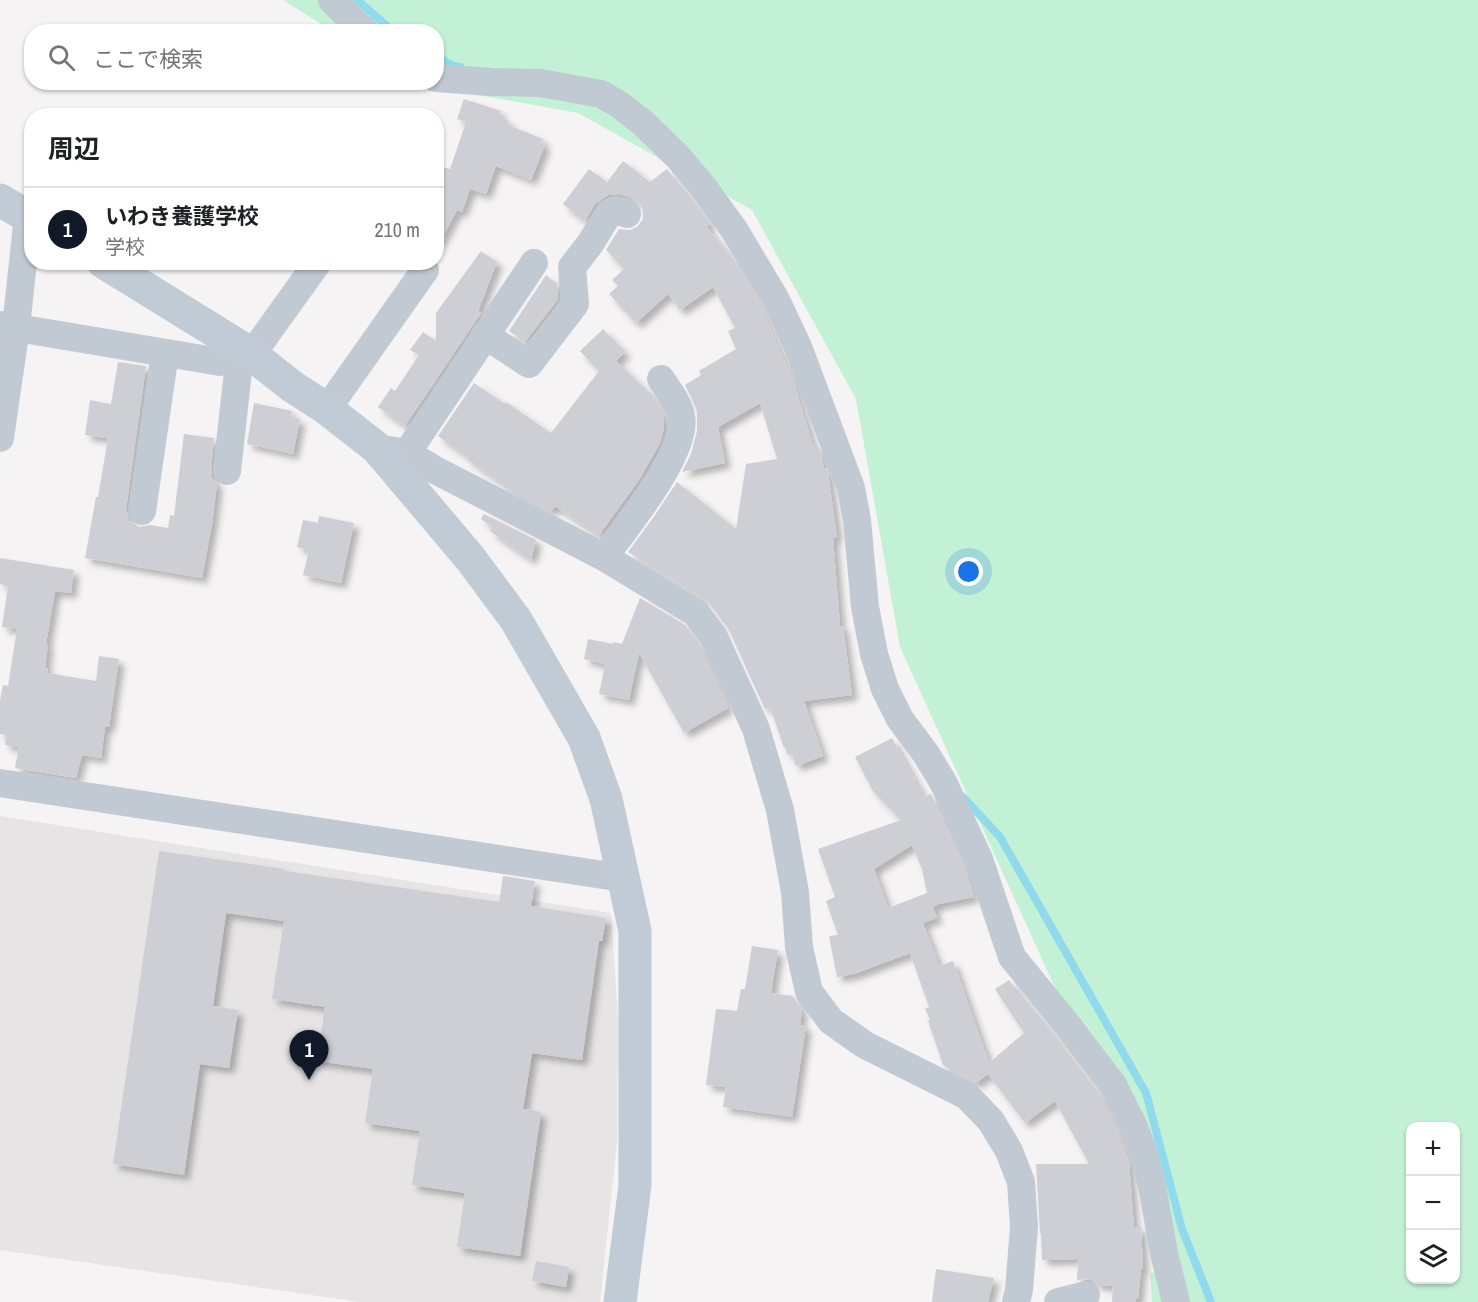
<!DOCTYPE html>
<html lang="ja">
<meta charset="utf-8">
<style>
body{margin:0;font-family:"Archivo Narrow","Noto Sans JP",sans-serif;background:#f2f2f2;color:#202124}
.controls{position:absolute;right:18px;bottom:18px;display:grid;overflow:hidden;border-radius:12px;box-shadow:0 2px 4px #0004}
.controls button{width:54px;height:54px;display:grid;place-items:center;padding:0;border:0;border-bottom:2px solid #e0e0e0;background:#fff;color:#202124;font:30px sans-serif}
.you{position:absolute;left:969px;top:572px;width:21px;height:21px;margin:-15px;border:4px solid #fff;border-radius:50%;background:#1a73e8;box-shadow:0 0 0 9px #1a73e833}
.badge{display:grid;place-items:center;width:39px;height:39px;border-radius:50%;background:#111827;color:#fff;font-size:20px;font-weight:700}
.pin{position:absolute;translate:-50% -50px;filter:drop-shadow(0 2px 3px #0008)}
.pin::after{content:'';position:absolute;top:32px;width:21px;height:18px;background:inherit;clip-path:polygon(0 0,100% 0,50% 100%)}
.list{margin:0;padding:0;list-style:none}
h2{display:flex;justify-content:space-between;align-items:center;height:78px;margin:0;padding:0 24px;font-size:26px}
h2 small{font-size:20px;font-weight:400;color:#757577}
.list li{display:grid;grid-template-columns:39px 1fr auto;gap:18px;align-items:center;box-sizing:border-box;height:84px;padding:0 24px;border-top:2px solid #e0e0e0}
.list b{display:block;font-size:22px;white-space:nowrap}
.list p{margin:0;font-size:20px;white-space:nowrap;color:#757577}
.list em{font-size:20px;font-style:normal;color:#757577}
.icon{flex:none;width:33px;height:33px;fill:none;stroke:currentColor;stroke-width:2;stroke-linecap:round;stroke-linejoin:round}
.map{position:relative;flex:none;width:1478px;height:1302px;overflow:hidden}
.search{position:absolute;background:#fff;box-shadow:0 2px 4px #0004;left:24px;top:24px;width:420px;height:66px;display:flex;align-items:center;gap:15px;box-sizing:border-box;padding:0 21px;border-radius:24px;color:#757577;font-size:22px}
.panel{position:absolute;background:#fff;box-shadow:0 2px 4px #0004;left:24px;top:108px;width:420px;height:162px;border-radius:24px}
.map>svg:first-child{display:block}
.education{fill:#e6e4e5}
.green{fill:#c3f1d5;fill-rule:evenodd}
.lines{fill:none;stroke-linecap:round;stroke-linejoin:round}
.stream{stroke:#90daee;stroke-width:8}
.building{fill:#cdcfd5;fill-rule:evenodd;filter:url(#shadow)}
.street{stroke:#c1cad2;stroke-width:28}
.secondary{stroke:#c1cbd6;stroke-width:33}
</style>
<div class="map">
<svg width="1478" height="1302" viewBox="0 0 1478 1302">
<defs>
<filter id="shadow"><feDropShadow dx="5.5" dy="5.5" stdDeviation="3" flood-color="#0004"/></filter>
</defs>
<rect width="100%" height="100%" fill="#f5f3f3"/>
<polygon class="education" points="0,816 611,913 618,1019 617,1142 600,1302 360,1302 0,1250"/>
<path class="green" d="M283,0H1478V1302H1152L1150,1273L1181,1272L1161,1192L1057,992L900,647L856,399L752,210L578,113L412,83H410L436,82V32L332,31ZM1410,1126H1456V1280H1410Z"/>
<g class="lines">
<g class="stream">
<polyline points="357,0 394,32"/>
<polyline points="436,57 454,66 460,67"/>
<polyline points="963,797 1000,837 1146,1093 1182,1229 1211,1302"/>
</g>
</g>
<g class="building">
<polygon points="464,99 501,111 499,117 509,121 508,125 543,139 541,143 545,145 531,180 496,166 486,194 470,189 462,212 457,210 436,249 436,180 442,167 450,169 466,122 457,119"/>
<polygon points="623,161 650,182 667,169 691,198 710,224 707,227 733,259 761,308 794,383 813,446 817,445 822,457 824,469 826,468 828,473 837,537 833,538 840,626 843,626 852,695 804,701 823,756 796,766 792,754 788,755 785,747 784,748 770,707 765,709 729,630 709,603 705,599 628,552 653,518 677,482 736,529 746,464 777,459 760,403 718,427 725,463 682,472 691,454 697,431 697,412 692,399 685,385 701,375 699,371 736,349 728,331 735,328 713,287 680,310 668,294 636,323 609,294 618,286 612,280 624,269 606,250 619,229 630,230 638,226 643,219 643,210 640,204 632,198 620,194 608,195 595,204 585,221 563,204 589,169 607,182"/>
<polygon points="481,251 497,262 478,311 481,313 405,426 378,407 391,388 395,391 419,355 410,350 423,332 436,341 436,313"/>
<polygon points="546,275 557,284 558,299 525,342 509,331"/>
<polygon points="603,329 625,352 616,361 651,394 658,405 664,418 664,428 660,443 639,480 599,535 555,506 551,511 503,486 504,485 467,459 468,457 438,436 474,383 505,404 506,402 551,433 599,371 580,351"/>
<polygon points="118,362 146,366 126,509 129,521 139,527 150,525 168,528 170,515 174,516 184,434 214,438 211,470 212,478 217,484 212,524 202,578 85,558 96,497 98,497 108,438 85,435 90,400 111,404"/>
<polygon points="254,403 292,411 291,417 300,419 293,454 247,444"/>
<polygon points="484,514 536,540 531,560 490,531 493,527 481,519"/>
<polygon points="319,516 354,523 341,583 303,575 309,550 297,547 303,520 318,523"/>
<polygon points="0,558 74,570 71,593 55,591 46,644 48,645 45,668 48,668 47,673 96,681 99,656 119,659 109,727 105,727 101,758 82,755 76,778 15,768 19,747 5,745 6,735 0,734 0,700 3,685 8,686 17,629 2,627 8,586 0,584"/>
<polygon points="640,598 685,625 700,645 728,708 684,733 639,653 629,700 599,694 605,664 584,659 588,639 613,644 613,642 622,644"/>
<path d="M892,738L924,797L931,794L964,865L974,897L939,904L933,907L937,918L923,923L939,966L953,961L989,1063L1024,1033L995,989L1009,980L1052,1032L1099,1094L1118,1132L1129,1162L1134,1227H1141L1143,1269H1141L1138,1299H1136V1302H1112L1113,1286L1099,1285L1090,1279L1077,1280L1078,1259L1042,1260L1041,1233H1040L1036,1164H1089L1055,1101L1025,1123L988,1074L976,1083L943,1065L928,1021L930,1020L925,1009L929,1007L910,953L854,974L837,977L829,936L838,935L826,901L835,897L818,849L901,820L873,791L855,757ZM912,845L922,869L927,893L888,908L874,869Z"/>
<polygon points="159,851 285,869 285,871 499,902 503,876 535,881 531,906 606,918 602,941 599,941 582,1060 532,1053 523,1109 541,1112 520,1256 457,1247 465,1193 412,1185 420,1131 365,1123 373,1069 317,1061 325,1007 272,999 284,921 226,913 213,1006 238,1010 229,1068 200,1064 184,1175 113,1164"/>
<polygon points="752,946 778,950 771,993 793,996 802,1010 800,1025 806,1026 792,1117 723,1107 726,1087 706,1085 716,1009 737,1011 741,989 745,989"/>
<polygon points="536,1261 569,1267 566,1287 532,1281"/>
<polygon points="936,1269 994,1278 988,1302 932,1302"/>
</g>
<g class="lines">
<g class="street">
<polyline points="332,0 351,19 366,32"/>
<polyline points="436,78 491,82 541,83 601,94 620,105 643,123 678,157 704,188 735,231 776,300 798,347 851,488 857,520 865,607 874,654 885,689 900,719 926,754 943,782 979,859 1012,957 1065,1022 1113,1085 1133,1125 1142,1148 1152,1186 1164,1253 1176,1302"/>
<polyline points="0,325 220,362 247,351"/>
<polyline points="485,335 529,364 575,304 572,267 590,244 609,213 615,210 627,214"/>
<polyline points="252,354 318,262"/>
<polyline points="327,409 425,270"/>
<polyline points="0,438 16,327 28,216"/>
<polyline points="377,448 407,453 435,470 604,557 696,613 714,637 756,729 780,810 795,892 799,947 809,992 831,1021 865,1045 967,1096 991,1121 1009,1151 1021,1182 1024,1227 1019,1290 1016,1302"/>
<polyline points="407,453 534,263"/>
<polyline points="227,471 240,353"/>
<polyline points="142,511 165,353"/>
<path d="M604,557C625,528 689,451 681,416C678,402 668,390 661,379"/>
<polyline points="0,783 623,878"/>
<polyline points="1058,1302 1086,1295"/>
</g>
<g class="secondary">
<polyline points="0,200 32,219"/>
<polyline points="103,262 247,351 293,387 327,409 377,448 470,558 516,620 584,738 606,799 635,931 635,1185 620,1302"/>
</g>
</g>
</svg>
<div class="controls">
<button>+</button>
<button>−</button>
<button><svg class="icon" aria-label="layers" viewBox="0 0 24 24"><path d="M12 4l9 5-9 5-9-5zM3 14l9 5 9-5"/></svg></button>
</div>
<div class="you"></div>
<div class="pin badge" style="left:309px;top:1080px">1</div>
<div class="search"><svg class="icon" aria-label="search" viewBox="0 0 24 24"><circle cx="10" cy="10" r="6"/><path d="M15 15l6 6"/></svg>ここで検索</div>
<section class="panel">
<h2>周辺<small></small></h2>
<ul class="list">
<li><span class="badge">1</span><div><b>いわき養護学校</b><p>学校</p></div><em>210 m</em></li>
</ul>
</section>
</div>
